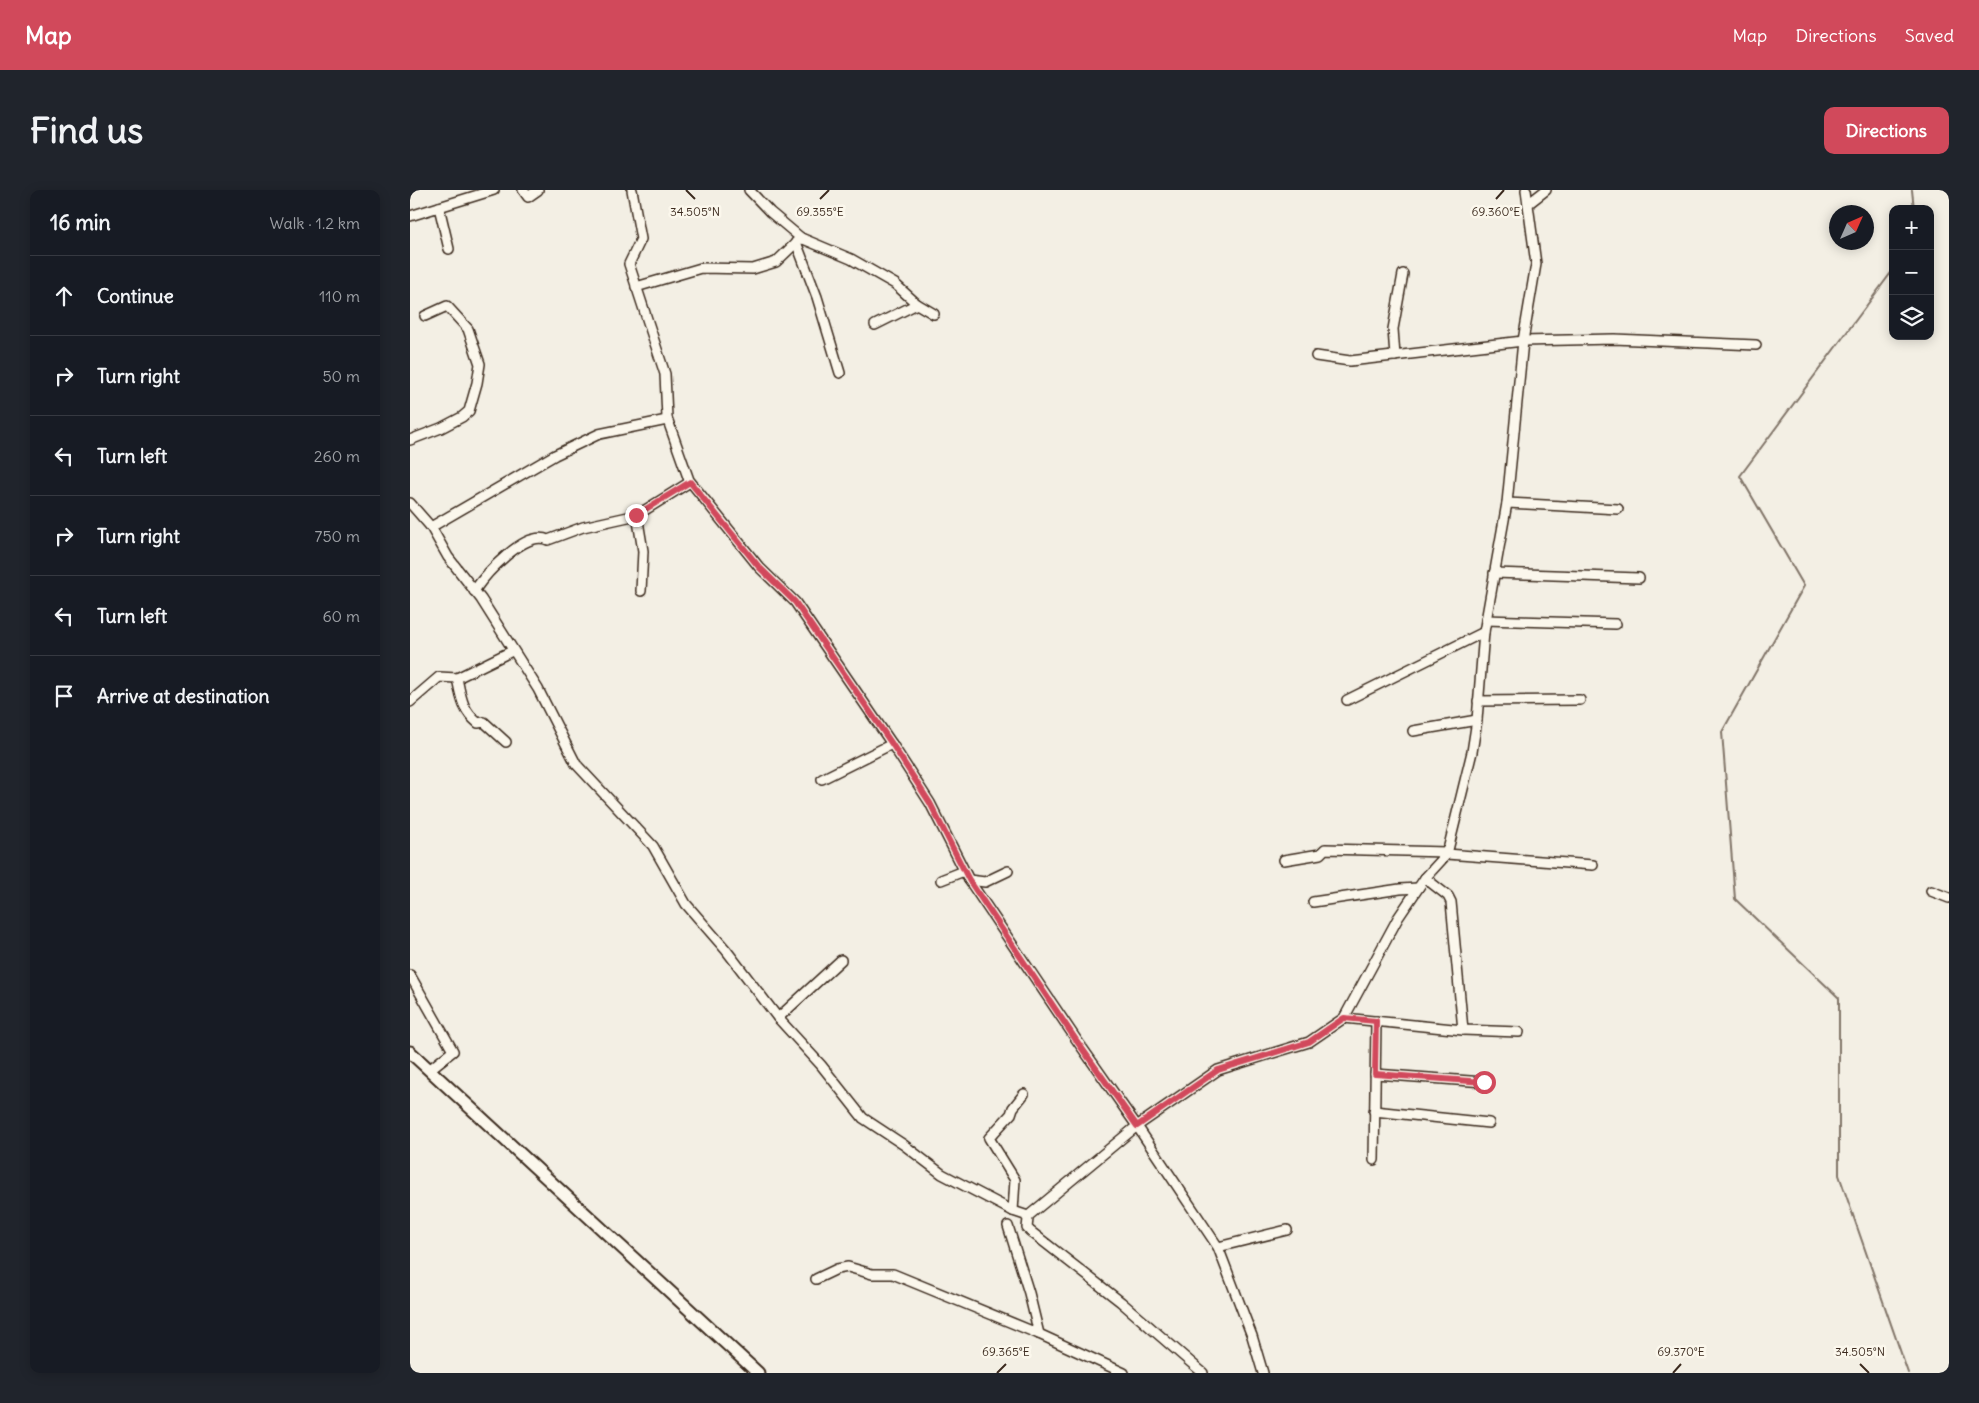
<!DOCTYPE html>
<meta charset="utf-8">
<style>
body{margin:0;font-family:Delius,sans-serif;background:#20242c;color:#f1f3f6}
.controls{position:absolute;right:15px;top:15px;display:grid;overflow:hidden;border-radius:10px;box-shadow:0 2px 12px #0003}
.controls button{width:45px;height:45px;display:grid;place-items:center;padding:0;border:0;border-bottom:1px solid #363941;background:#171b24;color:#f1f3f6;font:25px sans-serif}
.compass{position:absolute;left:1419px;top:15px;width:45px;height:45px;border-radius:50%;background:#171b24;box-shadow:0 2px 12px #0003;rotate:45deg}
.stop{position:absolute;width:15px;height:15px;margin:-11px;border:4px solid #d1495b;border-radius:50%;background:#fff}
.stop.end{background:#d1495b;border-color:#fff;box-shadow:0 1px 5px #0008}
.list{margin:0;padding:0;list-style:none}
h2{display:flex;justify-content:space-between;align-items:center;height:65px;margin:0;padding:0 20px;font-size:21px}
h2 small{font-size:16px;font-weight:400;color:#9ea1a6}
.list li{display:grid;grid-template-columns:32px 1fr auto;gap:15px;align-items:center;box-sizing:border-box;height:80px;padding:0 20px;border-top:1px solid #363941}
.list b{display:block;font-size:19px;white-space:nowrap}
.list em{font-size:16px;font-style:normal;color:#9ea1a6}
.icon{flex:none;width:28px;height:28px;fill:none;stroke:currentColor;stroke-width:2;stroke-linecap:round;stroke-linejoin:round}
.map{position:relative;flex:none;width:1539px;height:1183px;overflow:hidden;border-radius:10px}
header{display:flex;align-items:center;gap:30px;box-sizing:border-box;height:70px;padding:0 25px;background:#d1495b;color:#fff}
header strong{font-size:24px}
nav{display:flex;gap:28px;margin-inline-start:auto;font-size:18px}
.intro{display:flex;align-items:center;justify-content:space-between;box-sizing:border-box;height:120px;padding:0 30px}
h1{margin:0;font-size:35px}
.button{padding:12px 22px;border-radius:10px;background:#d1495b;color:#fff;font-size:18px;font-weight:700}
main{display:flex;gap:30px;padding:0 30px}
aside{flex:1;background:#171b24;border-radius:10px;box-shadow:0 2px 12px #0003}
.map>svg:first-child{display:block}
.lines{fill:none;stroke-linecap:round;stroke-linejoin:round}
.stream{stroke:#817468;stroke-width:2}
.minor-casing{stroke:#3b2a1e;stroke-width:12}
.major-casing{stroke:#3b2a1e;stroke-width:15}
.minor{stroke:#fbf7ec;stroke-width:9}
.major{stroke:#fbf7ec;stroke-width:11}
.route{stroke:#d1495b;stroke-width:6}
.ticks{fill:none;stroke:#3b2a1e;stroke-width:2}
.ticks-label{font-size:12px;text-anchor:middle;fill:#3b2a1e;stroke:#fbf7ec;stroke-width:5;stroke-linejoin:round;paint-order:stroke}
</style>
<header>
<strong>Map</strong>
<nav><a>Map</a><a>Directions</a><a>Saved</a></nav>
</header>
<div class="intro"><h1>Find us</h1><a class="button">Directions</a></div>
<main>
<aside>
<h2>16 min<small>Walk · 1.2 km</small></h2>
<ul class="list">
<li><svg class="icon" aria-label="ahead" viewBox="0 0 24 24"><path d="M12 20V5M6 11l6-6 6 6"/></svg><div><b>Continue</b></div><em>110 m</em></li>
<li><svg class="icon" aria-label="right" viewBox="0 0 24 24"><path d="M7 20v-9h11M14 6l5 5-5 5"/></svg><div><b>Turn right</b></div><em>50 m</em></li>
<li><svg class="icon" aria-label="left" viewBox="0 0 24 24"><path d="M17 20v-9H6M10 6l-5 5 5 5"/></svg><div><b>Turn left</b></div><em>260 m</em></li>
<li><svg class="icon" aria-label="right" viewBox="0 0 24 24"><path d="M7 20v-9h11M14 6l5 5-5 5"/></svg><div><b>Turn right</b></div><em>750 m</em></li>
<li><svg class="icon" aria-label="left" viewBox="0 0 24 24"><path d="M17 20v-9H6M10 6l-5 5 5 5"/></svg><div><b>Turn left</b></div><em>60 m</em></li>
<li><svg class="icon" aria-label="arrive" viewBox="0 0 24 24"><path d="M6 21V4h12l-3 4 3 4H6"/></svg><div><b>Arrive at destination</b></div></li>
</ul>
</aside>
<div class="map">
<svg width="1539" height="1183" viewBox="0 0 1539 1183">
<rect width="100%" height="100%" fill="#f3efe4"/>
<filter id="ink" filterUnits="userSpaceOnUse"><feTurbulence type="fractalNoise" baseFrequency=".02" numOctaves="2"/><feDisplacementMap in="SourceGraphic" scale="10" xChannelSelector="R" yChannelSelector="G"/><feConvolveMatrix kernelMatrix="1 2 1 2 8 2 1 2 1" color-interpolation-filters="sRGB"/></filter>
<g filter="url(#ink)">
<g class="lines">
<g class="stream">
<polyline points="1502,0 1504,19"/>
<polyline points="1483,80 1330,286 1394,396 1312,542 1325,709 1429,808 1429,985 1498,1183"/>
</g>
<g class="minor-casing">
<g id="minor">
<polyline points="113,0 118,7 128,0"/>
<polyline points="222,0 231,49 219,74 255,184 257,228 279,290 349,377 385,412 482,554 520,613 559,690 666,849 727,936 808,1057 842,1146 853,1183"/>
<polyline points="339,0 360,22 391,48 441,69 485,94 507,114 524,124"/>
<polyline points="1118,14 1136,0"/>
<polyline points="29,17 39,59"/>
<polyline points="0,26 84,0"/>
<polyline points="386,52 407,107 430,183"/>
<polyline points="226,97 291,78 343,79 366,72 391,48"/>
<polyline points="465,135 507,114"/>
<polyline points="906,166 940,171 1113,151 1204,149 1346,155"/>
<polyline points="985,166 983,139 993,84"/>
<polyline points="0,250 31,238 52,227 59,221 67,193 70,174 58,139 37,116 15,126"/>
<polyline points="0,313 21,337 38,367 71,409 128,499 166,574 243,656 276,714 316,760 368,828 411,875 453,928 494,955 532,984 603,1021 615,1025 618,1029 617,1038 620,1041 711,1112 793,1183"/>
<polyline points="1097,313 1208,319"/>
<polyline points="227,325 233,361 231,401"/>
<polyline points="21,337 145,265 189,244 257,230"/>
<polyline points="1084,383 1229,388"/>
<path d="M64,401C75,385 115,339 138,350L173,337L227,325L280,292"/>
<polyline points="1076,430 1206,434"/>
<path d="M47,488C51,507 52,520 68,533L74,532L96,552"/>
<polyline points="937,510 1074,442"/>
<polyline points="1068,511 1170,510"/>
<polyline points="0,512 29,487 47,488 102,461"/>
<polyline points="1003,541 1067,530"/>
<polyline points="412,589 482,554"/>
<polyline points="1037,664 1183,675"/>
<polyline points="874,670 910,664 915,659 1037,662"/>
<polyline points="1015,688 1038,706 1041,712 1053,840"/>
<polyline points="531,690 554,681"/>
<polyline points="559,690 575,692 598,681"/>
<polyline points="1521,701 1539,708"/>
<polyline points="903,712 990,699 1008,698"/>
<polyline points="0,785 43,861 19,880"/>
<polyline points="368,828 431,770"/>
<polyline points="934,828 1053,840 1109,842"/>
<polyline points="965,884 1074,892"/>
<polyline points="964,921 1079,933"/>
<polyline points="964,970 966,831"/>
<polyline points="603,1021 605,990 579,948 601,924 603,918 614,904"/>
<polyline points="617,1027 727,936 808,880 899,852 934,828 988,728 1015,688 1037,664 1062,562 1067,530 1074,442 1097,313 1113,151 1126,74 1116,0"/>
<polyline points="598,1036 619,1103 629,1144"/>
<polyline points="808,1057 877,1040"/>
<polyline points="406,1089 427,1079 438,1077 462,1084 483,1084 629,1144 714,1183"/>
</g>
</g>
<g class="major-casing">
<polyline id="major" points="0,862 348,1183"/>
</g>
<use href="#minor" class="minor"/>
<use href="#major" class="major"/>
</g>
</g>
<g class="lines" filter="url(#ink)">
<polyline class="route" points="226,325 280,292 349,377 385,412 482,554 520,613 559,690 666,850 727,936 808,880 899,852 934,828 966,831 965,884 1074,892"/>
</g>
<path class="ticks" d="M276,0L285,9M410,9L419,0M1086,9L1094,0M1450,1174L1459,1183M587,1183L596,1174M1263,1183L1271,1174"/>
<g class="ticks-label">
<text x="285" y="26">34.505°N</text>
<text x="410" y="26">69.355°E</text>
<text x="1086" y="26">69.360°E</text>
<text x="596" y="1166">69.365°E</text>
<text x="1271" y="1166">69.370°E</text>
<text x="1450" y="1166">34.505°N</text>
</g>
</svg>
<div class="controls">
<button>+</button>
<button>−</button>
<button><svg class="icon" aria-label="layers" viewBox="0 0 24 24"><path d="M12 4l9 5-9 5-9-5zM3 14l9 5 9-5"/></svg></button>
</div>
<svg class="compass" viewBox="-18 -18 36 36"><path d="M0-13l5 13h-10z" fill="#e53935"/><path d="M0 13l5-13h-10z" fill="#9ea1a6"/></svg>
<div class="stop" style="left:1074px;top:892px"></div>
<div class="stop end" style="left:226px;top:325px"></div>
</div>
</main>
